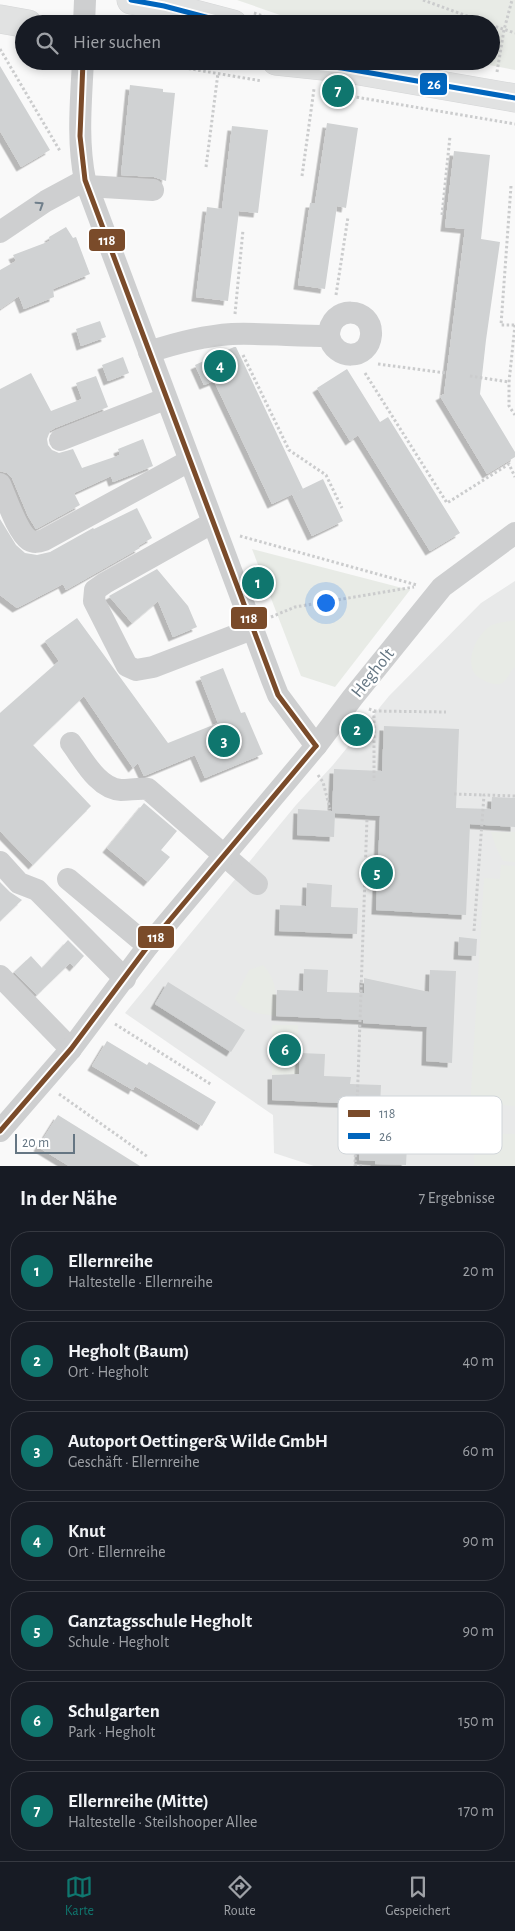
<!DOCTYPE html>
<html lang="de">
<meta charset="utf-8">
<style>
body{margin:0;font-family:"Alegreya Sans",sans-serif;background:#20242c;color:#f1f3f6}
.scale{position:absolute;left:15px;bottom:12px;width:60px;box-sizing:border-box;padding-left:5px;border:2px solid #657683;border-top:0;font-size:14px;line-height:18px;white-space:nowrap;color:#657683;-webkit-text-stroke:4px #fff;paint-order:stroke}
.you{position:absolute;left:325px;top:602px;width:18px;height:18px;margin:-12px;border:4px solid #fff;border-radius:50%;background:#1a73e8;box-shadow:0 0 0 8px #1a73e833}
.badge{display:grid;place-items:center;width:32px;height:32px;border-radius:50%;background:#0f766e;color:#fff;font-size:16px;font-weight:700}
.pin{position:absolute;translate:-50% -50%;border:2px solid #fff;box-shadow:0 1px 5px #0006}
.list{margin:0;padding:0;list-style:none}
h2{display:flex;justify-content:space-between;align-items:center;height:65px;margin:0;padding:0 20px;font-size:21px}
h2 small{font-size:16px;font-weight:400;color:#9ea1a6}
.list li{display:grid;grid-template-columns:32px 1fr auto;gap:15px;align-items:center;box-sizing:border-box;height:80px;margin:0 10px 10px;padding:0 10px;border:1px solid #363941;border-radius:20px}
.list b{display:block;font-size:19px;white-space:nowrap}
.list p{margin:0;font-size:16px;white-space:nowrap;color:#9ea1a6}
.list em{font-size:16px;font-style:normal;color:#9ea1a6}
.icon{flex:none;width:28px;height:28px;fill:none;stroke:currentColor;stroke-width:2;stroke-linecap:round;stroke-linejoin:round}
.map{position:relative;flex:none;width:515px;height:1166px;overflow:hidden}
.search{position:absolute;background:#171b24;box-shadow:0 2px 8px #0003;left:15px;right:15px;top:15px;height:55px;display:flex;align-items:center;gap:12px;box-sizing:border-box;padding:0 18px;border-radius:28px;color:#9ea1a6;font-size:19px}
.sheet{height:695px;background:#171b24}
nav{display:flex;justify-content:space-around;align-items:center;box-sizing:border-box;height:70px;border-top:1px solid #363941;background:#171b24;font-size:14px;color:#9ea1a6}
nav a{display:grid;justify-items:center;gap:2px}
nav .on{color:#0f766e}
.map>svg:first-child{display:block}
.built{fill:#e8e9e9}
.green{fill:#e8ebe6}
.building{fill:#d0d2d3;filter:url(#shadow)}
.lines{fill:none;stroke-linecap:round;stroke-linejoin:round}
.major-casing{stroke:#d5d6d7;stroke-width:29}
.path{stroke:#cbcccd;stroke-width:3;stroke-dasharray:2.5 2.5;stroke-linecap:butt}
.minor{stroke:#cecfd0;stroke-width:22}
.major{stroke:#e1e2e2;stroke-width:28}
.bus-1-casing{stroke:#fff;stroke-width:9}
.bus-2-casing{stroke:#fff;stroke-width:9}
.bus-1{stroke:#7a4b2a;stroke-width:5}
.bus-2{stroke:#0065bd;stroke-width:5}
.oneway{stroke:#707f8b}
.labels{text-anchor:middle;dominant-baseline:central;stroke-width:5;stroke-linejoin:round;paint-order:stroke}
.street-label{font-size:18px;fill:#657683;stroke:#fff}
.key{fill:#fff;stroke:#d1d6da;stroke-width:1}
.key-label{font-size:14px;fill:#657683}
.line-badge{stroke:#fff;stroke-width:2}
.badge-label{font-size:14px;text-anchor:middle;font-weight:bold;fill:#fff}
</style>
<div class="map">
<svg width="515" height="1166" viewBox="0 0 515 1166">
<defs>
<filter id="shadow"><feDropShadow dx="-4.5" dy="4.5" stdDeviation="0" flood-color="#0004"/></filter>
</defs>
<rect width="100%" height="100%" fill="#f9f9f9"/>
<polygon class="built" points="515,581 515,1166 314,1166 274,1153 273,1115 125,1013 296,805 333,765 389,696 481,603"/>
<g class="green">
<polygon points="237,0 515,0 515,70 468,61 491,61 491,24 306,24"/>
<polygon points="138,13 186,24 138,24"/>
<polygon points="252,549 410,590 335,687 301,676"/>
<path d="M515,620V667C509,671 508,681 500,684C495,685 489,683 485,681C479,678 474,675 472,668C468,653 479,632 492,625C499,622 508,622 515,620Z"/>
<polygon points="491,832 515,832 515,862 503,861 496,847"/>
<polygon points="501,865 515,866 515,1106 487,1104 486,1109 470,1108 484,878 500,879"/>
<path d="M263,965C278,982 276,995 276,1016C257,1013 248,1014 235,999L249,970Z"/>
<polygon points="272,1025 298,1025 299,1074 272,1075"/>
<polygon points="474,1133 515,1134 515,1166 474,1166"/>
</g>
<g class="building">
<polygon points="0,66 50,150 21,167 0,131"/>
<polygon points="130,85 163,89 163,92 175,93 166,181 154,177 121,175"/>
<polygon points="327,123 358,128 346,208 337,206 325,289 298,285 310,203 315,203"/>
<polygon points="232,126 268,130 258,213 239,211 228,301 196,297 207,207 222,209"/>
<polygon points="454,151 490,155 481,239 500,242 486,340 480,394 515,452 515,457 487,474 440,396 444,394 465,229 445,227"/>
<polygon points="66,227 73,238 76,237 90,274 53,289 54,297 24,309 19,296 0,309 0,270 16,261 13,255 50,241 49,237"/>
<polygon points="100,321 106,337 81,346 76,329"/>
<polygon points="234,347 236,347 303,489 272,504 214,381 204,385 195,365"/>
<polygon points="123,357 129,373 108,381 102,365"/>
<polygon points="347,369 380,422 388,417 460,533 430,551 358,435 350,441 317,388"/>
<polygon points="31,373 51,411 82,399 76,383 96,376 108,407 55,428 50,431 47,439 48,445 52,450 59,453 73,449 82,468 120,455 118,449 143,439 153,466 113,482 111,476 74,493 80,505 36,529 28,516 12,478 7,473 0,471 0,389"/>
<polygon points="323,479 343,521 312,536 292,494"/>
<polygon points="137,508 152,538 138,546 140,548 66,590 63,584 17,608 0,595 0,519 16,545 25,553 37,555 50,552 93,528 94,529"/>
<polygon points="157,569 188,606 197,627 173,637 158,601 132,623 109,596"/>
<polygon points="77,618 168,743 218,723 200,677 223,668 241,713 245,712 263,754 205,778 195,755 144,776 138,763 133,768 84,696 33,745 91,806 33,865 0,831 0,713 59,661 45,641"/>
<polygon points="384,726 459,729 456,808 491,809 492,797 515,798 515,827 470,824 466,915 376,910 380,816 335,813 334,837 297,835 298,809 332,811 334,769 382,771"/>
<polygon points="144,803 177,831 161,850 170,857 148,882 107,848"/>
<polygon points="0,882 10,892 22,900 0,921"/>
<polygon points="307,883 332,885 331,907 358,908 357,934 279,931 280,905 306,906"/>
<polygon points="459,937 477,939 476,956 458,955"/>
<polygon points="68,940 84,956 74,967 70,963 37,995 14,972 31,956 42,968"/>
<polygon points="304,969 328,970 327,992 364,993 364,978 429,992 430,970 456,971 452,1063 426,1061 427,1027 363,1023 363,1020 276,1016 277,990 303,991"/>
<polygon points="168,982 245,1030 231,1052 155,1004"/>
<polygon points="107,1041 147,1065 149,1062 216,1102 202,1126 135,1086 133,1090 92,1066"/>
<polygon points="300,1053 325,1054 324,1076 351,1077 350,1084 381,1085 380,1106 409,1107 406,1165 375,1164 375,1161 359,1160 362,1104 272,1100 272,1075 299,1074"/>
<polygon points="58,1115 108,1146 140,1166 69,1166 38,1147"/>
</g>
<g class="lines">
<g class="major-casing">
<g id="major">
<polyline points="131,0 164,6 233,24"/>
<polyline points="0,19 28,24"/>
<polyline points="276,61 342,68 515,98"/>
</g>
</g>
<g class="path">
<polyline points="423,0 489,24"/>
<polyline points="254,13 286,24"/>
<polyline points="491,25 515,33"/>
<polyline points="0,49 60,151"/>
<polyline points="144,61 262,81"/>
<polyline points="103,65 118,61"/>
<polyline points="497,72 504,30 512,0"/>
<polyline points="332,93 515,124"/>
<polyline points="206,167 218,73"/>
<polyline points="302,176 314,89"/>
<polyline points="511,186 501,325 515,325"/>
<polyline points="442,215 450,136"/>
<polyline points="336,295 348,217"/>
<polyline points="235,314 243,230"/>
<polyline points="515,325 509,382 509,406 515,415"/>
<polyline points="243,355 289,450 326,475 342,508"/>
<polyline points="378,364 446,373"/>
<polyline points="365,373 447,503 509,464 515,477"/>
<polyline points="470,376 509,382"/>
<polyline points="240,536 417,585"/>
<polyline points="271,617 295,607 414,587"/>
<polyline points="369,709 374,711 374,781"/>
<polyline points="374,711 446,712"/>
<polyline points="318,775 323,782 330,809"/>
<polyline points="454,794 484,795"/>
<polyline points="474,931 484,795 515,796"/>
<polyline points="115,1024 212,1085"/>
<polyline points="59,1094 148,1157"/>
<polyline points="362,1166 355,1165 367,818"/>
</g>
<g class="minor">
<polyline points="84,24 85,0"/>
<path d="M83,61C81,101 77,141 85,180L272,680L278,695L316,746"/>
<polyline points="87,186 153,190"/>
<polyline points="0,232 46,201 85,180"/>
<path d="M149,352C176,343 203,336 232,334C264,333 296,336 329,336C334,361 369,361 371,335C373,306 329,304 329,336"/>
<polyline points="60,440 165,399"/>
<path d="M0,484C6,497 17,532 29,540C34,543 38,542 44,540L189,461"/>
<polyline points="212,523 105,583 95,590 94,601 127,666 136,670 153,667 252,629"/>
<path d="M71,743C83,759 98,789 121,790C130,790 138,788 148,789L257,884"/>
<polyline points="0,862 19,883 37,890 125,979"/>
<polyline points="68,879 148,946"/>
<polyline points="0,976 71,1049"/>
<polyline points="0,1131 71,1049 148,946 316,746 353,697 442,587 515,533"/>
</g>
<use href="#major" class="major"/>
<g class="bus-1-casing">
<g id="bus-1">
<polyline points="83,61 80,136 85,180 278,695 316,746"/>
<polyline points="0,1131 71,1049 148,946 316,746"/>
</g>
</g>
<g class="bus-2-casing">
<g id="bus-2">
<polyline points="131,0 164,6 232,24"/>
<polyline points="278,61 342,68 515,98"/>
</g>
</g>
<use href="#bus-1" class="bus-1"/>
<use href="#bus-2" class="bus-2"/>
</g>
<defs><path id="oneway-chevron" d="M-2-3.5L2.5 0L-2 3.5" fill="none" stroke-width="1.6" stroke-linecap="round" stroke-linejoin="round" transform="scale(1.25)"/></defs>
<use class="oneway" href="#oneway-chevron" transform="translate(40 205) rotate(-33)"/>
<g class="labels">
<g class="street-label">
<text transform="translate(373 673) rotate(-51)">Hegholt</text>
</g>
</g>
<rect x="338" y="1096" width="164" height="58" rx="8" class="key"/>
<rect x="348" y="1110" width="22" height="7" fill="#7a4b2a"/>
<rect x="348" y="1133" width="22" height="6" fill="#0065bd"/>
<g class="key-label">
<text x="379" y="1118">118</text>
<text x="379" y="1141">26</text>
</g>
<g class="line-badge">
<rect x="419" y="72" width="29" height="24" rx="5" fill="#0065bd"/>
<rect x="88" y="228" width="38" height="24" rx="5" fill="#7a4b2a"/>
<rect x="230" y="606" width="38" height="24" rx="5" fill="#7a4b2a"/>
<rect x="137" y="925" width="38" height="24" rx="5" fill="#7a4b2a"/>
</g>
<g class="badge-label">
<text x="434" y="89">26</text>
<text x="107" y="245">118</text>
<text x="249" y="623">118</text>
<text x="156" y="942">118</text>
</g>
</svg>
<div class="scale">20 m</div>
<div class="you"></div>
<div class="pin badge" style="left:258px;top:583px">1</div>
<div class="pin badge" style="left:357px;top:730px">2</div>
<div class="pin badge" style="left:224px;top:741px">3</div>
<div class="pin badge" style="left:220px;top:366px">4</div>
<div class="pin badge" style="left:377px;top:873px">5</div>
<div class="pin badge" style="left:285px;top:1050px">6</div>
<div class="pin badge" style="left:338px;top:91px">7</div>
<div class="search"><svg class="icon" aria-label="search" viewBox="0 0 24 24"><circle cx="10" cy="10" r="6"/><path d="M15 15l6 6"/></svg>Hier suchen</div>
</div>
<section class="sheet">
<h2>In der Nähe<small>7 Ergebnisse</small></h2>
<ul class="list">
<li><span class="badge">1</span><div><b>Ellernreihe</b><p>Haltestelle · Ellernreihe</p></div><em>20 m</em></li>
<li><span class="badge">2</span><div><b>Hegholt (Baum)</b><p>Ort · Hegholt</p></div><em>40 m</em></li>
<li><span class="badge">3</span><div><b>Autoport Oettinger&amp; Wilde GmbH</b><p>Geschäft · Ellernreihe</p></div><em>60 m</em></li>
<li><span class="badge">4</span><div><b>Knut</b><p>Ort · Ellernreihe</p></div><em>90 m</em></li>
<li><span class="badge">5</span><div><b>Ganztagsschule Hegholt</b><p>Schule · Hegholt</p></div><em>90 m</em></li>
<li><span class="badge">6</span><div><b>Schulgarten</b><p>Park · Hegholt</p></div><em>150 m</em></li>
<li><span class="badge">7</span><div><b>Ellernreihe (Mitte)</b><p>Haltestelle · Steilshooper Allee</p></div><em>170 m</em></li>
</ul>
</section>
<nav>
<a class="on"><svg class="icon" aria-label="map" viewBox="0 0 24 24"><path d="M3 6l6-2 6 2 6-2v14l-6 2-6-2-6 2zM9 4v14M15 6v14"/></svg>Karte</a>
<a><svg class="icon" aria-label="directions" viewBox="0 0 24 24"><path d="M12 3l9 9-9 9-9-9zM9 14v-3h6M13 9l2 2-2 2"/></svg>Route</a>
<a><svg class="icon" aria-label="saved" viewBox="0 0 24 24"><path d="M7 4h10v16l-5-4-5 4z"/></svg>Gespeichert</a>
</nav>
